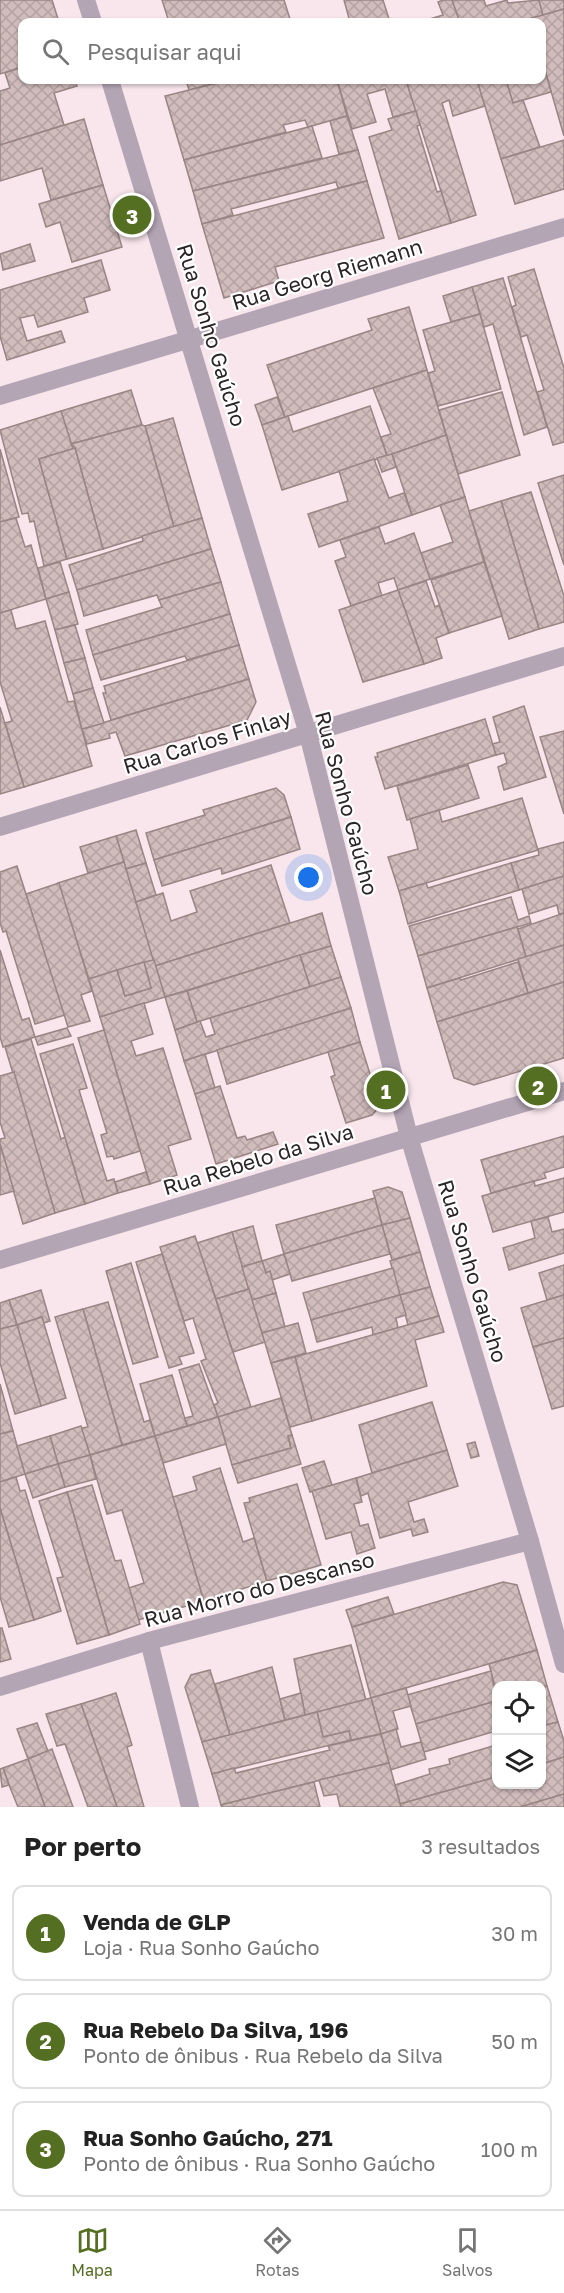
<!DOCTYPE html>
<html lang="pt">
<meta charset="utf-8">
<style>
body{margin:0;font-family:"Golos Text",sans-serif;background:#f6f6f6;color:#222}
.controls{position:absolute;right:18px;bottom:18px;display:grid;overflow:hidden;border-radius:12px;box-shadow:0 2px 4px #0004}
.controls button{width:54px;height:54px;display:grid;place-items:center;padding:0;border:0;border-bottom:2px solid #e0e0e0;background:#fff;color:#222;font:30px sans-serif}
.you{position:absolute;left:309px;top:878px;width:21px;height:21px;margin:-15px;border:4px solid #fff;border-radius:50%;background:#1a73e8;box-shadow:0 0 0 9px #1a73e833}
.badge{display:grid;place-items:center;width:39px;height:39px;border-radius:50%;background:#556f22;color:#fff;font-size:20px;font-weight:700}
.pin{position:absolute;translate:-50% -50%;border:3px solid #fff;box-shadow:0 2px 6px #0006}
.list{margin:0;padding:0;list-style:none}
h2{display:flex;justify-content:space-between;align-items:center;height:78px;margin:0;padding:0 24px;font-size:26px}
h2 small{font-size:20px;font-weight:400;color:#767676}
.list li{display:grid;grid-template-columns:39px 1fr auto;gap:18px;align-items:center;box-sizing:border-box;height:96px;margin:0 12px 12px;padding:0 12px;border:2px solid #e0e0e0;border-radius:12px}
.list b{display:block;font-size:22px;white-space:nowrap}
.list p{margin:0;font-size:20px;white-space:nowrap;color:#767676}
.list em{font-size:20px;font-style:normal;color:#767676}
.icon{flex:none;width:33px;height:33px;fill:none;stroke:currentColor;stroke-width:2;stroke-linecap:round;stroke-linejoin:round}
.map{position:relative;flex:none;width:564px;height:1807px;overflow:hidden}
.search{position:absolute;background:#fff;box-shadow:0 2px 4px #0004;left:18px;right:18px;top:18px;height:66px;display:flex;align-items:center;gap:15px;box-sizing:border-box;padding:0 21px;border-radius:12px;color:#767676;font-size:22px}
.sheet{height:402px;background:#fff}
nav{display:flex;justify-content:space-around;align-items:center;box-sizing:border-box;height:84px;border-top:2px solid #e0e0e0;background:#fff;font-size:16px;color:#767676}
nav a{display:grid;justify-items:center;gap:3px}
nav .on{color:#556f22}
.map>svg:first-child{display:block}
.building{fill:url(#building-cross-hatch);stroke:#988584;stroke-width:1.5}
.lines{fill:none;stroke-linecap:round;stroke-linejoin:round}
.minor{stroke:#b4a5b5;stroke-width:18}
.labels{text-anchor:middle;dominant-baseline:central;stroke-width:4.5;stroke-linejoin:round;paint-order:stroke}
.street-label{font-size:21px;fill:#2c2528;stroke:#fff}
</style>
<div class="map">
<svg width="564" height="1807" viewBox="0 0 564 1807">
<defs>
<pattern id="building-cross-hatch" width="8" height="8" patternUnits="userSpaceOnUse" patternTransform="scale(1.5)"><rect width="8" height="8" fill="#d1bcbc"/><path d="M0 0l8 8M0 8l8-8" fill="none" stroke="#b4a1a2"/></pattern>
</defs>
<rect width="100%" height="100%" fill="#f9e6ed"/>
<g class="building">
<polygon points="0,0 52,0 59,22 22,22 22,67 0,74"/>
<polygon points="162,0 284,0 291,22 169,22"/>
<polygon points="344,0 383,0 390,22 350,22"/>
<polygon points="443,0 452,0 460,22 420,22 443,15 438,2"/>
<polygon points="452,0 484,0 486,6 507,0 508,3 539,0 543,15 517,22 460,22"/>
<polygon points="539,0 564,0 564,9 543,15"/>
<polygon points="564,9 564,136 542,60 542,22 531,22 529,19"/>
<polygon points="542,60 551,92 513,103 506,80 542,80"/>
<polygon points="22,67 22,80 75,80 77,86 54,93 64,125 0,145 0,91 10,88 5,73"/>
<polygon points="186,80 229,80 189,90"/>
<polygon points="229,80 337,80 347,116 308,127 305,120 283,125 286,132 184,160 165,96"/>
<polygon points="337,80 406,80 416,111 393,117 385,89 367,94 376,122 352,129"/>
<polygon points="406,80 477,80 485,106 453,116 449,100 442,103 476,215 451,223"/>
<polygon points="477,80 506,80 513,103 523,100 540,147 501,159"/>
<polygon points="416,111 420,125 417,126 437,192 441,191 451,223 399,239 369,137 392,130 388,119"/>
<polygon points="347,116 358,150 339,154 330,121"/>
<polygon points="84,119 103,185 51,200 42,168 0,181 0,145"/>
<polygon points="312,126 322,158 193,191 184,160"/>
<polygon points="564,140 564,189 515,204 501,159"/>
<polygon points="358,150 367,181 338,188 336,182 231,209 233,215 202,224 193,191"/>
<polygon points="367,181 384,238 275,267 279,281 224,298 202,224"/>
<polygon points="103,185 122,247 72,262 60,222 46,227 39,204"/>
<polygon points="30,244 35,261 3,270 0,254"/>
<polygon points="101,260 110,290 84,298 88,312 38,327 34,315 20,318 27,341 61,331 65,342 7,360 0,336 0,290"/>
<polygon points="534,269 564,368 564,442 553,445 537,392 544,390 527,335 521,337 512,307 516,305 508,277"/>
<polygon points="503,278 547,427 524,435 493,324 484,327 472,287"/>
<polygon points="472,287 480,314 451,322 443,296"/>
<polygon points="409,307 427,370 285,417 267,365 372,330 368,319"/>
<polygon points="480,314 501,389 438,406 428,373 435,371 423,330"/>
<polygon points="427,370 446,435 387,456 381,437 391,434 373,388"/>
<polygon points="131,390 142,425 71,444 61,411"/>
<polygon points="502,392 520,455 458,474 439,410"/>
<polygon points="277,397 285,417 262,425 255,405"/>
<polygon points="370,406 387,456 282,490 262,425 288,416 293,432"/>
<polygon points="61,411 73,449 39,459 67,559 44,566 34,521 30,522 28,513 22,514 0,430"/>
<polygon points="173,418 202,518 174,527 145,426"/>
<polygon points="142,425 145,426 174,527 103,549 75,448 71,444"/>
<polygon points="446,435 465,497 412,515 392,454"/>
<polygon points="75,448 103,549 67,559 39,459"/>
<polygon points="0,449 19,517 0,522"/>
<polygon points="392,454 396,467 382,472 377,458"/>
<polygon points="374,459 389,498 404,493 412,515 319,547 308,514 348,501 339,471"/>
<polygon points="564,475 564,565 538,483"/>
<polygon points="531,492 564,596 564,622 539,629 501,501"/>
<polygon points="465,497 484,562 430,579 421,553 453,542 440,505"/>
<polygon points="501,501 539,629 509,639 469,511"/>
<polygon points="16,518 25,547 31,545 46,599 0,613 0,522"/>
<polygon points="202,518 211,549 77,590 69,565 143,541 142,536"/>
<polygon points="379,527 385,544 414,533 430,579 398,590 394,578 378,583 382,596 351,606 335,561 346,557 340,540"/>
<polygon points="211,549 221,582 159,600 157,595 84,616 77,590"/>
<polygon points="60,562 69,592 46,599 38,568"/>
<polygon points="484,562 502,616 449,633 431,580"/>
<polygon points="426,581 435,607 439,605 449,633 436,638 442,658 424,664 398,590"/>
<polygon points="221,582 230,614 93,655 86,630 162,607 159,600"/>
<polygon points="398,590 424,664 363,682 339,610"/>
<polygon points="69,592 78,624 55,630 46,599"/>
<polygon points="11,610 16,629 45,621 68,702 74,701 92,766 24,787 5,723 12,721 0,682 0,613"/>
<polygon points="230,614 239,645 187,660 185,656 101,680 93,655"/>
<polygon points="75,625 85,658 64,663 55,630"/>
<polygon points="239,645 249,679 111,720 103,693 106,693 104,686"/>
<polygon points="85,658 93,688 73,694 64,663"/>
<polygon points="249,679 256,702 247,720 125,756 116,732 109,734 110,738 87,744 82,729"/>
<polygon points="93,688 104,723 82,729 73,694"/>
<polygon points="524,706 546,777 504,790 498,767 507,763 504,753 496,755 492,744 500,742 493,717"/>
<polygon points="0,707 24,787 0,794"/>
<polygon points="485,719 496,755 385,789 375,757 378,757 377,753"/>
<polygon points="564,731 564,814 540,737"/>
<polygon points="468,765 479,798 407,820 397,786"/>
<polygon points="276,788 284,795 291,817 154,860 146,833 205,815 203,810"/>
<polygon points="522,798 538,850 399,891 388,857 418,849 410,819 439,810 442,822"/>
<polygon points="291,817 300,849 222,874 221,868 162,886 154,860"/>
<polygon points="136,830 146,863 126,869 116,836"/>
<polygon points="116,836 124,862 88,873 80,847"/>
<polygon points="564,842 564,876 519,890 511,863 539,855 538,849"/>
<polygon points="124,862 154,960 89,979 58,883"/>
<polygon points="146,863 156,895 136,902 126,869"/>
<polygon points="511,863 519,890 408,924 399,891 426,883 428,888"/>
<polygon points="271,865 290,923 155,966 136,902 163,893 171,921 197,912 190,891"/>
<polygon points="17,866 65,1015 35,1024 6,931 3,932 0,923 0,872"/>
<polygon points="564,876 564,913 559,914 557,905 529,914 522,889"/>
<polygon points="59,883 92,991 81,995 90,1021 68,1027 26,894"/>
<polygon points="511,897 518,920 529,916 531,923 418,956 409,926"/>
<polygon points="322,913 331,946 165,997 155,966"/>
<polygon points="564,913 564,945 526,957 518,929"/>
<polygon points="517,927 526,957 427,988 418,956"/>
<polygon points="564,945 564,982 528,993 518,959"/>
<polygon points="331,946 341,977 310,987 300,955"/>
<polygon points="0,950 22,1020 29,1018 35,1037 3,1047 0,1037"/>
<polygon points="300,955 310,987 197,1022 187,991"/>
<polygon points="154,960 165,997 100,1017 89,979 117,970 125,996 151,988 144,962"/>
<polygon points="144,962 151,988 125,996 117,970"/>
<polygon points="518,962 528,993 437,1022 427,988 460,978 461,980"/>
<polygon points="341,977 351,1008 184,1061 175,1030 200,1021 206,1037 215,1034 210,1018"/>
<polygon points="564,982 564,1058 474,1085 454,1078 437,1022"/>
<polygon points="187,991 197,1022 175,1030 165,997"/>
<polygon points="144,1003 153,1034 131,1041 136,1056 163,1048 191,1139 168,1146 177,1175 150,1184 100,1017"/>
<polygon points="351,1008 360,1042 227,1084 217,1050"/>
<polygon points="67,1028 71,1036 38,1045 35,1037"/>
<polygon points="104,1030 140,1151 114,1159 113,1156 107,1157 101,1135 107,1133 78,1038"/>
<polygon points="31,1039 61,1139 65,1137 85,1204 55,1213 5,1047"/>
<polygon points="360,1042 380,1106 372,1115 346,1123 331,1077 335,1075 328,1052"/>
<polygon points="73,1044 87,1088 79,1090 107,1181 114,1179 118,1193 85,1204 40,1054"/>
<polygon points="205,1054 215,1088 195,1094 184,1061"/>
<polygon points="14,1072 55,1213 23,1224 0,1144 0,1139 5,1138 0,1122 0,1076"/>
<polygon points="220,1086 237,1138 245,1136 247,1140 273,1132 278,1144 216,1164 195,1094"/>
<polygon points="564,1136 564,1167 544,1173 546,1178 491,1193 481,1160"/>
<polygon points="0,1144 14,1191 0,1195"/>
<polygon points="146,1172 150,1184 118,1193 115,1182"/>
<polygon points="564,1178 564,1212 493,1232 482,1196 534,1181 535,1186"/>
<polygon points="388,1187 402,1192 410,1218 382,1225 373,1191"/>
<polygon points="375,1198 382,1225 284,1254 276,1225"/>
<polygon points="548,1217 552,1232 564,1229 564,1253 509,1270 503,1248 535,1238 531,1221"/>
<polygon points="410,1218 420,1252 392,1260 382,1225"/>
<polygon points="382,1225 390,1254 292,1281 284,1254"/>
<polygon points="253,1226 262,1261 242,1267 232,1232"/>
<polygon points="232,1232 249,1289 216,1299 197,1243"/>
<polygon points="195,1236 251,1407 218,1417 214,1405 218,1403 201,1361 206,1359 193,1318 184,1321 160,1247"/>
<polygon points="420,1252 430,1287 400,1295 390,1261"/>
<polygon points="162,1254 194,1353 179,1357 182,1364 169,1368 136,1262"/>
<polygon points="284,1254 290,1274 272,1280 270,1271 266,1273 262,1261"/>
<polygon points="262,1261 266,1273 270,1271 276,1293 252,1300 242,1267"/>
<polygon points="131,1263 158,1357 133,1364 106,1271"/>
<polygon points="564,1265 564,1295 547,1300 539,1273"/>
<polygon points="393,1268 400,1295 311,1320 303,1293"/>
<polygon points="430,1287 439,1316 408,1325 400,1295"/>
<polygon points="249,1289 265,1342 233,1352 216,1299"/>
<polygon points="41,1290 50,1321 44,1323 42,1317 17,1325 9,1300"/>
<polygon points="276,1293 285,1327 262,1333 252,1300"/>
<polygon points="400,1295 406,1315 396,1318 398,1328 373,1335 372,1327 317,1342 311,1320"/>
<polygon points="564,1295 564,1338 533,1347 521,1308"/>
<polygon points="9,1300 17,1325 0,1329 0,1303"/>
<polygon points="108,1302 144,1422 150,1420 155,1436 122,1445 83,1309"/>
<polygon points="83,1309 122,1445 90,1455 81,1428 88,1427 55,1317"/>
<polygon points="439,1316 444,1332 415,1340 427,1386 312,1421 295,1357"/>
<polygon points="42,1317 66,1398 41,1406 17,1325"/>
<polygon points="298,1323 306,1353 271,1363 262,1333"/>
<polygon points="17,1325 41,1406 15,1414 0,1363 0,1329"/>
<polygon points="564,1338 564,1406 552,1409 533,1347"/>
<polygon points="295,1357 312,1421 290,1427 271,1363"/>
<polygon points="199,1364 218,1417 187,1426 185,1418 193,1416 179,1370"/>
<polygon points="172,1375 187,1426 155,1436 140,1384"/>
<polygon points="0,1384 13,1431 0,1434"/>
<polygon points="281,1398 292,1435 288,1436 291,1448 232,1465 218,1417"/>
<polygon points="432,1402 447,1450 372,1473 359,1425"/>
<polygon points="218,1417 226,1444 163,1463 155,1436"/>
<polygon points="81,1426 90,1455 58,1464 50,1436"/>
<polygon points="13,1431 25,1474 0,1482 0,1434"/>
<polygon points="292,1435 301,1464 238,1483 232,1465 291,1448 288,1436"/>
<polygon points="50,1436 58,1464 25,1474 17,1446"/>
<polygon points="155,1436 204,1601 138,1620 129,1588 144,1583 122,1510 107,1514 90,1455"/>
<polygon points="475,1442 479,1456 471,1458 467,1444"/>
<polygon points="447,1450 458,1486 408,1502 414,1522 424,1519 428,1532 413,1536 411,1529 380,1538 368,1493 361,1496 356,1478"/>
<polygon points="90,1455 96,1479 65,1487 58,1464"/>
<polygon points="324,1461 332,1485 310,1492 302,1468"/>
<polygon points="58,1464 65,1487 33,1498 25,1474"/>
<polygon points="220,1468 243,1542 254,1538 267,1581 204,1601 173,1497 197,1490 193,1477"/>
<polygon points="16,1477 20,1491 25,1490 61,1611 34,1620 0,1508 0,1482"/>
<polygon points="356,1478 362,1502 354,1504 360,1526 368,1524 375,1548 357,1554 351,1532 326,1539 312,1491"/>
<polygon points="297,1484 321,1565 267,1581 244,1503 250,1502 249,1498"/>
<polygon points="92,1485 115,1561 121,1560 140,1624 109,1635 67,1492"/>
<polygon points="67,1492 109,1635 77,1644 57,1578 63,1577 39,1501"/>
<polygon points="0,1508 34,1620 9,1627 0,1597"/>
<polygon points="503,1582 517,1585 537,1650 371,1698 352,1627"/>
<polygon points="388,1597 394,1614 352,1627 346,1610"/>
<polygon points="0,1628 2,1628 11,1659 0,1662"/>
<polygon points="351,1645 366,1700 305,1715 294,1659"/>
<polygon points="537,1650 547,1686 496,1686 496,1691 489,1664"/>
<polygon points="272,1667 285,1720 230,1735 215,1684"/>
<polygon points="210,1670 230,1735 202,1742 185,1687 191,1675"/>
<polygon points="491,1671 496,1701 416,1724 407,1695"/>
<polygon points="547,1686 558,1722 542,1726 542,1688"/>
<polygon points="406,1688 411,1706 393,1711 398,1729 381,1734 371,1698"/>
<polygon points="116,1693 132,1745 127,1747 144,1807 117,1807 81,1704"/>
<polygon points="301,1693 305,1715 285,1720 280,1699"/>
<polygon points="371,1698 381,1734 351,1740 349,1731 323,1737 317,1712"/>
<polygon points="496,1701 496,1731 424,1752 416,1724"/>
<polygon points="81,1704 117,1807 88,1807 65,1744 57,1746 46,1714"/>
<polygon points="317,1712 323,1737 349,1731 351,1740 212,1774 202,1742"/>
<polygon points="558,1722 564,1741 564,1757 542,1764 542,1726"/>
<polygon points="37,1723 48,1751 28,1759 17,1729"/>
<polygon points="396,1729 401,1747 421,1742 426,1759 390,1770 381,1734"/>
<polygon points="381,1734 389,1763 221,1805 212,1774 234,1768 236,1773 330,1750 328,1746"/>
<polygon points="496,1745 496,1777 400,1804 395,1785 430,1774 429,1769 450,1764 449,1759"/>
<polygon points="52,1749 73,1807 45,1807 28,1759"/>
<polygon points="564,1757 564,1794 520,1807 401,1807 400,1804 496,1777 496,1784 542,1784 542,1764"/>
<polygon points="28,1759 45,1807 18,1807 9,1785 3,1768"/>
<polygon points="389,1763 401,1807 340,1807 337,1794 324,1796 319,1780"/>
<polygon points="3,1768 9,1785 2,1787 0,1769"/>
<polygon points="314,1782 320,1807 222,1807 221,1805"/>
<polygon points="564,1794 564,1807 520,1807"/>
</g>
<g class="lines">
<g class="minor">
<polyline points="86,0 93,22"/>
<polyline points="110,80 308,734 409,1137 530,1541 564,1664"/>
<polyline points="0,396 564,227"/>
<polyline points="0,827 564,656"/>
<polyline points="0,1260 564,1091"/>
<polyline points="149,1641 190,1807"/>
<polyline points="0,1687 149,1641 530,1541"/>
</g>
</g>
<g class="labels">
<g class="street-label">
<text transform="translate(327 274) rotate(-17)">Rua Georg Riemann</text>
<text transform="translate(212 335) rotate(73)">Rua Sonho Gaúcho</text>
<text transform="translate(207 741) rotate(-17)">Rua Carlos Finlay</text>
<text transform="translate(347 803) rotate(75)">Rua Sonho Gaúcho</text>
<text transform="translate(258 1159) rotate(-17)">Rua Rebelo da Silva</text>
<text transform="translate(473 1271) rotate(73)">Rua Sonho Gaúcho</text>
<text transform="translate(259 1589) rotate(-15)">Rua Morro do Descanso</text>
</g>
</g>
</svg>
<div class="controls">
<button><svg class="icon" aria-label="locate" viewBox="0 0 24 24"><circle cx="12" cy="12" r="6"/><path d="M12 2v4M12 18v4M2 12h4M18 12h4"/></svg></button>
<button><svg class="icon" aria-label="layers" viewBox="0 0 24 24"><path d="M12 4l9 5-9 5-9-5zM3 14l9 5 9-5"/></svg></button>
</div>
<div class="you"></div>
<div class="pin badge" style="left:386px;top:1090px">1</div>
<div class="pin badge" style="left:538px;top:1086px">2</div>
<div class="pin badge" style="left:132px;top:215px">3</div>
<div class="search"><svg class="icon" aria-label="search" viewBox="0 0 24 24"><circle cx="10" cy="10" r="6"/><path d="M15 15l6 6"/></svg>Pesquisar aqui</div>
</div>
<section class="sheet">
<h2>Por perto<small>3 resultados</small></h2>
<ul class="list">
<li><span class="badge">1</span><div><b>Venda de GLP</b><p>Loja · Rua Sonho Gaúcho</p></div><em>30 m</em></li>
<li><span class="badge">2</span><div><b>Rua Rebelo Da Silva, 196</b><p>Ponto de ônibus · Rua Rebelo da Silva</p></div><em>50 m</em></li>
<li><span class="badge">3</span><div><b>Rua Sonho Gaúcho, 271</b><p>Ponto de ônibus · Rua Sonho Gaúcho</p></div><em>100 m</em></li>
</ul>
</section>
<nav>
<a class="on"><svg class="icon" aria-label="map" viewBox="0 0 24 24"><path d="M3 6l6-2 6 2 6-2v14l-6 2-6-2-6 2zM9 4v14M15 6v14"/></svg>Mapa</a>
<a><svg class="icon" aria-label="directions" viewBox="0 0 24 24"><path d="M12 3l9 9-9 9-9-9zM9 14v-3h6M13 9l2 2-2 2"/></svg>Rotas</a>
<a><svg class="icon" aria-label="saved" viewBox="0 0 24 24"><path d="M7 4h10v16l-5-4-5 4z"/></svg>Salvos</a>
</nav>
